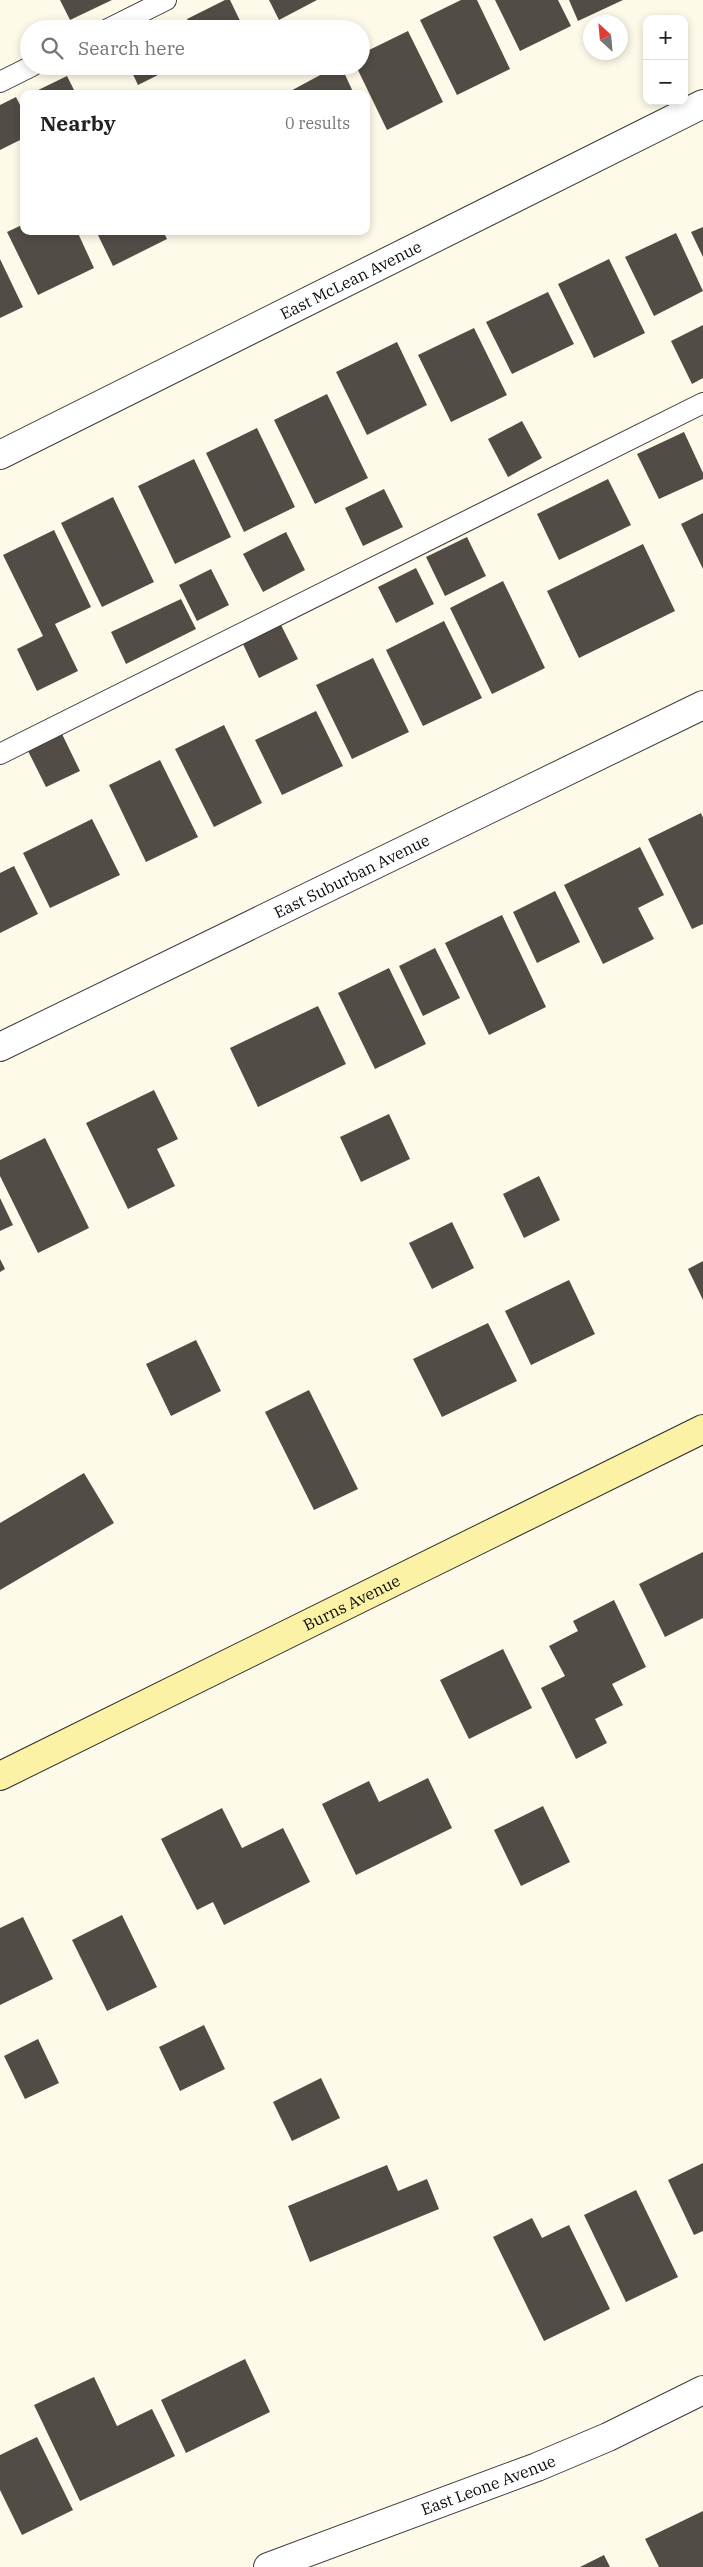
<!DOCTYPE html>
<meta charset="utf-8">
<style>
body{margin:0;font-family:"IBM Plex Serif",serif;background:#f2f2f2;color:#202124}
.controls{position:absolute;right:15px;top:15px;display:grid;overflow:hidden;border-radius:10px;box-shadow:0 2px 8px #0003}
.controls button{width:45px;height:45px;display:grid;place-items:center;padding:0;border:0;border-bottom:1px solid #e0e0e0;background:#fff;color:#202124;font:25px sans-serif}
.compass{position:absolute;left:583px;top:15px;width:45px;height:45px;border-radius:50%;background:#fff;box-shadow:0 2px 8px #0003;rotate:334deg}
.list{margin:0;padding:0;list-style:none}
h2{display:flex;justify-content:space-between;align-items:center;height:65px;margin:0;padding:0 20px;font-size:21px}
h2 small{font-size:16px;font-weight:400;color:#757577}
.icon{flex:none;width:28px;height:28px;fill:none;stroke:currentColor;stroke-width:2;stroke-linecap:round;stroke-linejoin:round}
.map{position:relative;flex:none;width:703px;height:2567px;overflow:hidden}
.search{position:absolute;background:#fff;box-shadow:0 2px 8px #0003;left:20px;top:20px;width:350px;height:55px;display:flex;align-items:center;gap:12px;box-sizing:border-box;padding:0 18px;border-radius:28px;color:#757577;font-size:19px}
.panel{position:absolute;background:#fff;box-shadow:0 2px 8px #0003;left:20px;top:90px;width:350px;height:145px;border-radius:10px}
.map>svg:first-child{display:block}
.building{fill:#524c47}
.lines{fill:none;stroke-linecap:round;stroke-linejoin:round}
.lane-casing{stroke:#3d3d3d;stroke-width:22}
.street-casing{stroke:#3d3d3d;stroke-width:30}
.secondary-casing{stroke:#2c2c2c;stroke-width:30}
.lane{stroke:#fff;stroke-width:20}
.street{stroke:#fff;stroke-width:28}
.secondary{stroke:#fcf2a6;stroke-width:28}
.labels{text-anchor:middle;dominant-baseline:central;stroke-width:5;stroke-linejoin:round;paint-order:stroke}
.street-label{font-size:16px;fill:#0a0a0a;stroke:#fff}
</style>
<div class="map">
<svg width="703" height="2567" viewBox="0 0 703 2567">
<rect width="100%" height="100%" fill="#fefae9"/>
<g class="building">
<polygon points="60,0 112,0 70,20"/>
<polygon points="225,0 230,0 244,29 192,29 187,19"/>
<polygon points="269,0 317,0 279,20"/>
<polygon points="461,0 477,0 510,69 457,95 420,20"/>
<polygon points="495,0 558,0 571,26 520,51"/>
<polygon points="569,0 623,0 578,21"/>
<polygon points="408,31 443,102 387,130 356,66 361,66 361,54"/>
<polygon points="129,66 171,66 172,68 138,85"/>
<polygon points="337,66 341,66 354,94 285,94"/>
<polygon points="67,76 76,94 30,94"/>
<polygon points="16,97 24,113 24,138 0,150 0,105"/>
<polygon points="24,224 24,231 77,231 94,268 38,295 7,232"/>
<polygon points="703,227 703,257 691,232"/>
<polygon points="96,231 163,231 167,239 113,266"/>
<polygon points="676,233 703,291 654,316 625,257"/>
<polygon points="0,259 23,307 0,318"/>
<polygon points="609,259 645,333 594,358 558,284"/>
<polygon points="548,292 574,344 512,374 486,322"/>
<polygon points="703,325 703,378 692,384 671,341"/>
<polygon points="474,328 507,395 451,422 418,355"/>
<polygon points="397,342 427,405 367,435 336,372"/>
<polygon points="327,394 368,478 315,504 274,420"/>
<polygon points="522,421 542,458 508,477 488,439"/>
<polygon points="257,428 295,507 244,532 206,453"/>
<polygon points="684,432 703,473 703,479 659,499 637,454"/>
<polygon points="194,459 231,537 175,564 138,486"/>
<polygon points="608,479 631,525 559,560 537,514"/>
<polygon points="384,489 403,527 363,546 345,508"/>
<polygon points="113,497 154,582 102,607 61,523"/>
<polygon points="703,513 703,569 681,524"/>
<polygon points="54,530 91,607 55,624 78,671 37,691 17,649 43,636 3,555"/>
<polygon points="286,532 305,570 263,592 243,554"/>
<polygon points="467,537 486,576 445,596 426,557"/>
<polygon points="643,544 675,611 579,658 547,591"/>
<polygon points="416,568 434,604 396,623 378,587"/>
<polygon points="211,569 229,605 197,621 179,585"/>
<polygon points="503,581 545,668 492,694 450,608"/>
<polygon points="181,599 196,629 126,664 111,632"/>
<polygon points="444,621 482,698 423,726 386,650"/>
<polygon points="281,625 298,659 259,678 243,644"/>
<polygon points="373,658 409,732 352,759 316,685"/>
<polygon points="316,711 343,766 282,795 255,740"/>
<polygon points="224,725 262,803 214,827 175,749"/>
<polygon points="62,734 80,771 46,787 28,751"/>
<polygon points="160,760 198,837 146,862 109,785"/>
<polygon points="701,813 703,818 703,924 692,929 648,839"/>
<polygon points="92,819 120,875 50,908 23,853"/>
<polygon points="640,847 664,895 638,908 654,939 603,964 564,885"/>
<polygon points="14,866 38,914 0,933 0,873"/>
<polygon points="555,891 580,942 537,963 513,912"/>
<polygon points="502,915 546,1007 489,1035 445,943"/>
<polygon points="435,948 460,998 423,1016 399,966"/>
<polygon points="389,968 426,1044 375,1069 338,993"/>
<polygon points="318,1006 346,1064 258,1107 230,1048"/>
<polygon points="154,1090 178,1139 157,1149 175,1186 128,1209 86,1123"/>
<polygon points="389,1114 410,1159 361,1182 340,1137"/>
<polygon points="45,1138 89,1228 38,1253 0,1176 0,1160"/>
<polygon points="539,1176 560,1220 524,1238 503,1194"/>
<polygon points="0,1198 13,1225 0,1231"/>
<polygon points="452,1222 474,1268 432,1289 409,1243"/>
<polygon points="0,1259 5,1269 0,1272"/>
<polygon points="703,1261 703,1300 688,1269"/>
<polygon points="569,1280 595,1334 531,1365 505,1311"/>
<polygon points="488,1323 517,1381 442,1417 413,1359"/>
<polygon points="196,1340 221,1391 171,1416 146,1364"/>
<polygon points="309,1390 358,1489 314,1510 265,1412"/>
<polygon points="84,1473 114,1523 0,1590 0,1523"/>
<polygon points="703,1552 703,1618 665,1637 639,1584"/>
<polygon points="614,1600 646,1667 612,1684 623,1705 595,1719 607,1743 576,1759 541,1688 565,1676 549,1646 578,1631 573,1621"/>
<polygon points="503,1649 532,1708 469,1739 440,1680"/>
<polygon points="428,1778 452,1828 356,1875 322,1804 369,1781 379,1802"/>
<polygon points="543,1806 570,1862 521,1886 494,1830"/>
<polygon points="222,1808 242,1848 283,1828 310,1882 224,1925 213,1902 197,1910 161,1839"/>
<polygon points="122,1915 157,1987 107,2011 72,1940"/>
<polygon points="23,1917 53,1979 0,2005 0,1928"/>
<polygon points="204,2025 225,2069 180,2091 159,2047"/>
<polygon points="38,2039 59,2083 25,2099 4,2056"/>
<polygon points="321,2078 340,2118 292,2141 273,2102"/>
<polygon points="703,2163 703,2231 694,2235 668,2180"/>
<polygon points="387,2165 398,2191 427,2179 439,2209 310,2262 288,2206"/>
<polygon points="636,2190 678,2277 626,2302 584,2215"/>
<polygon points="532,2218 542,2238 569,2225 610,2309 544,2341 493,2237"/>
<polygon points="245,2359 270,2412 186,2453 161,2400"/>
<polygon points="94,2377 117,2426 152,2409 175,2456 80,2501 34,2405"/>
<polygon points="37,2437 73,2510 22,2535 0,2490 0,2455"/>
<polygon points="703,2511 703,2567 659,2567 645,2539"/>
<polygon points="604,2555 610,2567 580,2567"/>
</g>
<g class="lines">
<g class="lane-casing">
<g id="lane">
<polyline points="108,29 166,0"/>
<polyline points="0,82 32,66"/>
<polyline points="0,754 703,403"/>
</g>
</g>
<g class="street-casing">
<g id="street">
<path id="s1" d="M0,455L703,104"/>
<path id="s2" d="M0,1047L703,705"/>
<path id="s3" d="M268,2567L537,2467L608,2437L703,2390"/>
</g>
</g>
<g class="secondary-casing">
<g id="secondary">
<path id="s4" d="M0,1776L703,1429"/>
</g>
</g>
<use href="#lane" class="lane"/>
<use href="#street" class="street"/>
<use href="#secondary" class="secondary"/>
</g>
<g class="labels">
<g class="street-label">
<text stroke="none"><textPath href="#s1" startOffset="392">East McLean Avenue</textPath></text>
<text stroke="none"><textPath href="#s2" startOffset="391">East Suburban Avenue</textPath></text>
<text stroke="none"><textPath href="#s4" startOffset="392">Burns Avenue</textPath></text>
<text stroke="none"><textPath href="#s3" startOffset="235">East Leone Avenue</textPath></text>
</g>
</g>
</svg>
<div class="controls">
<button>+</button>
<button>−</button>
</div>
<svg class="compass" viewBox="-18 -18 36 36"><path d="M0-13l5 13h-10z" fill="#e53935"/><path d="M0 13l5-13h-10z" fill="#757577"/></svg>
<div class="search"><svg class="icon" aria-label="search" viewBox="0 0 24 24"><circle cx="10" cy="10" r="6"/><path d="M15 15l6 6"/></svg>Search here</div>
<section class="panel">
<h2>Nearby<small>0 results</small></h2>
<ul class="list">
</ul>
</section>
</div>
